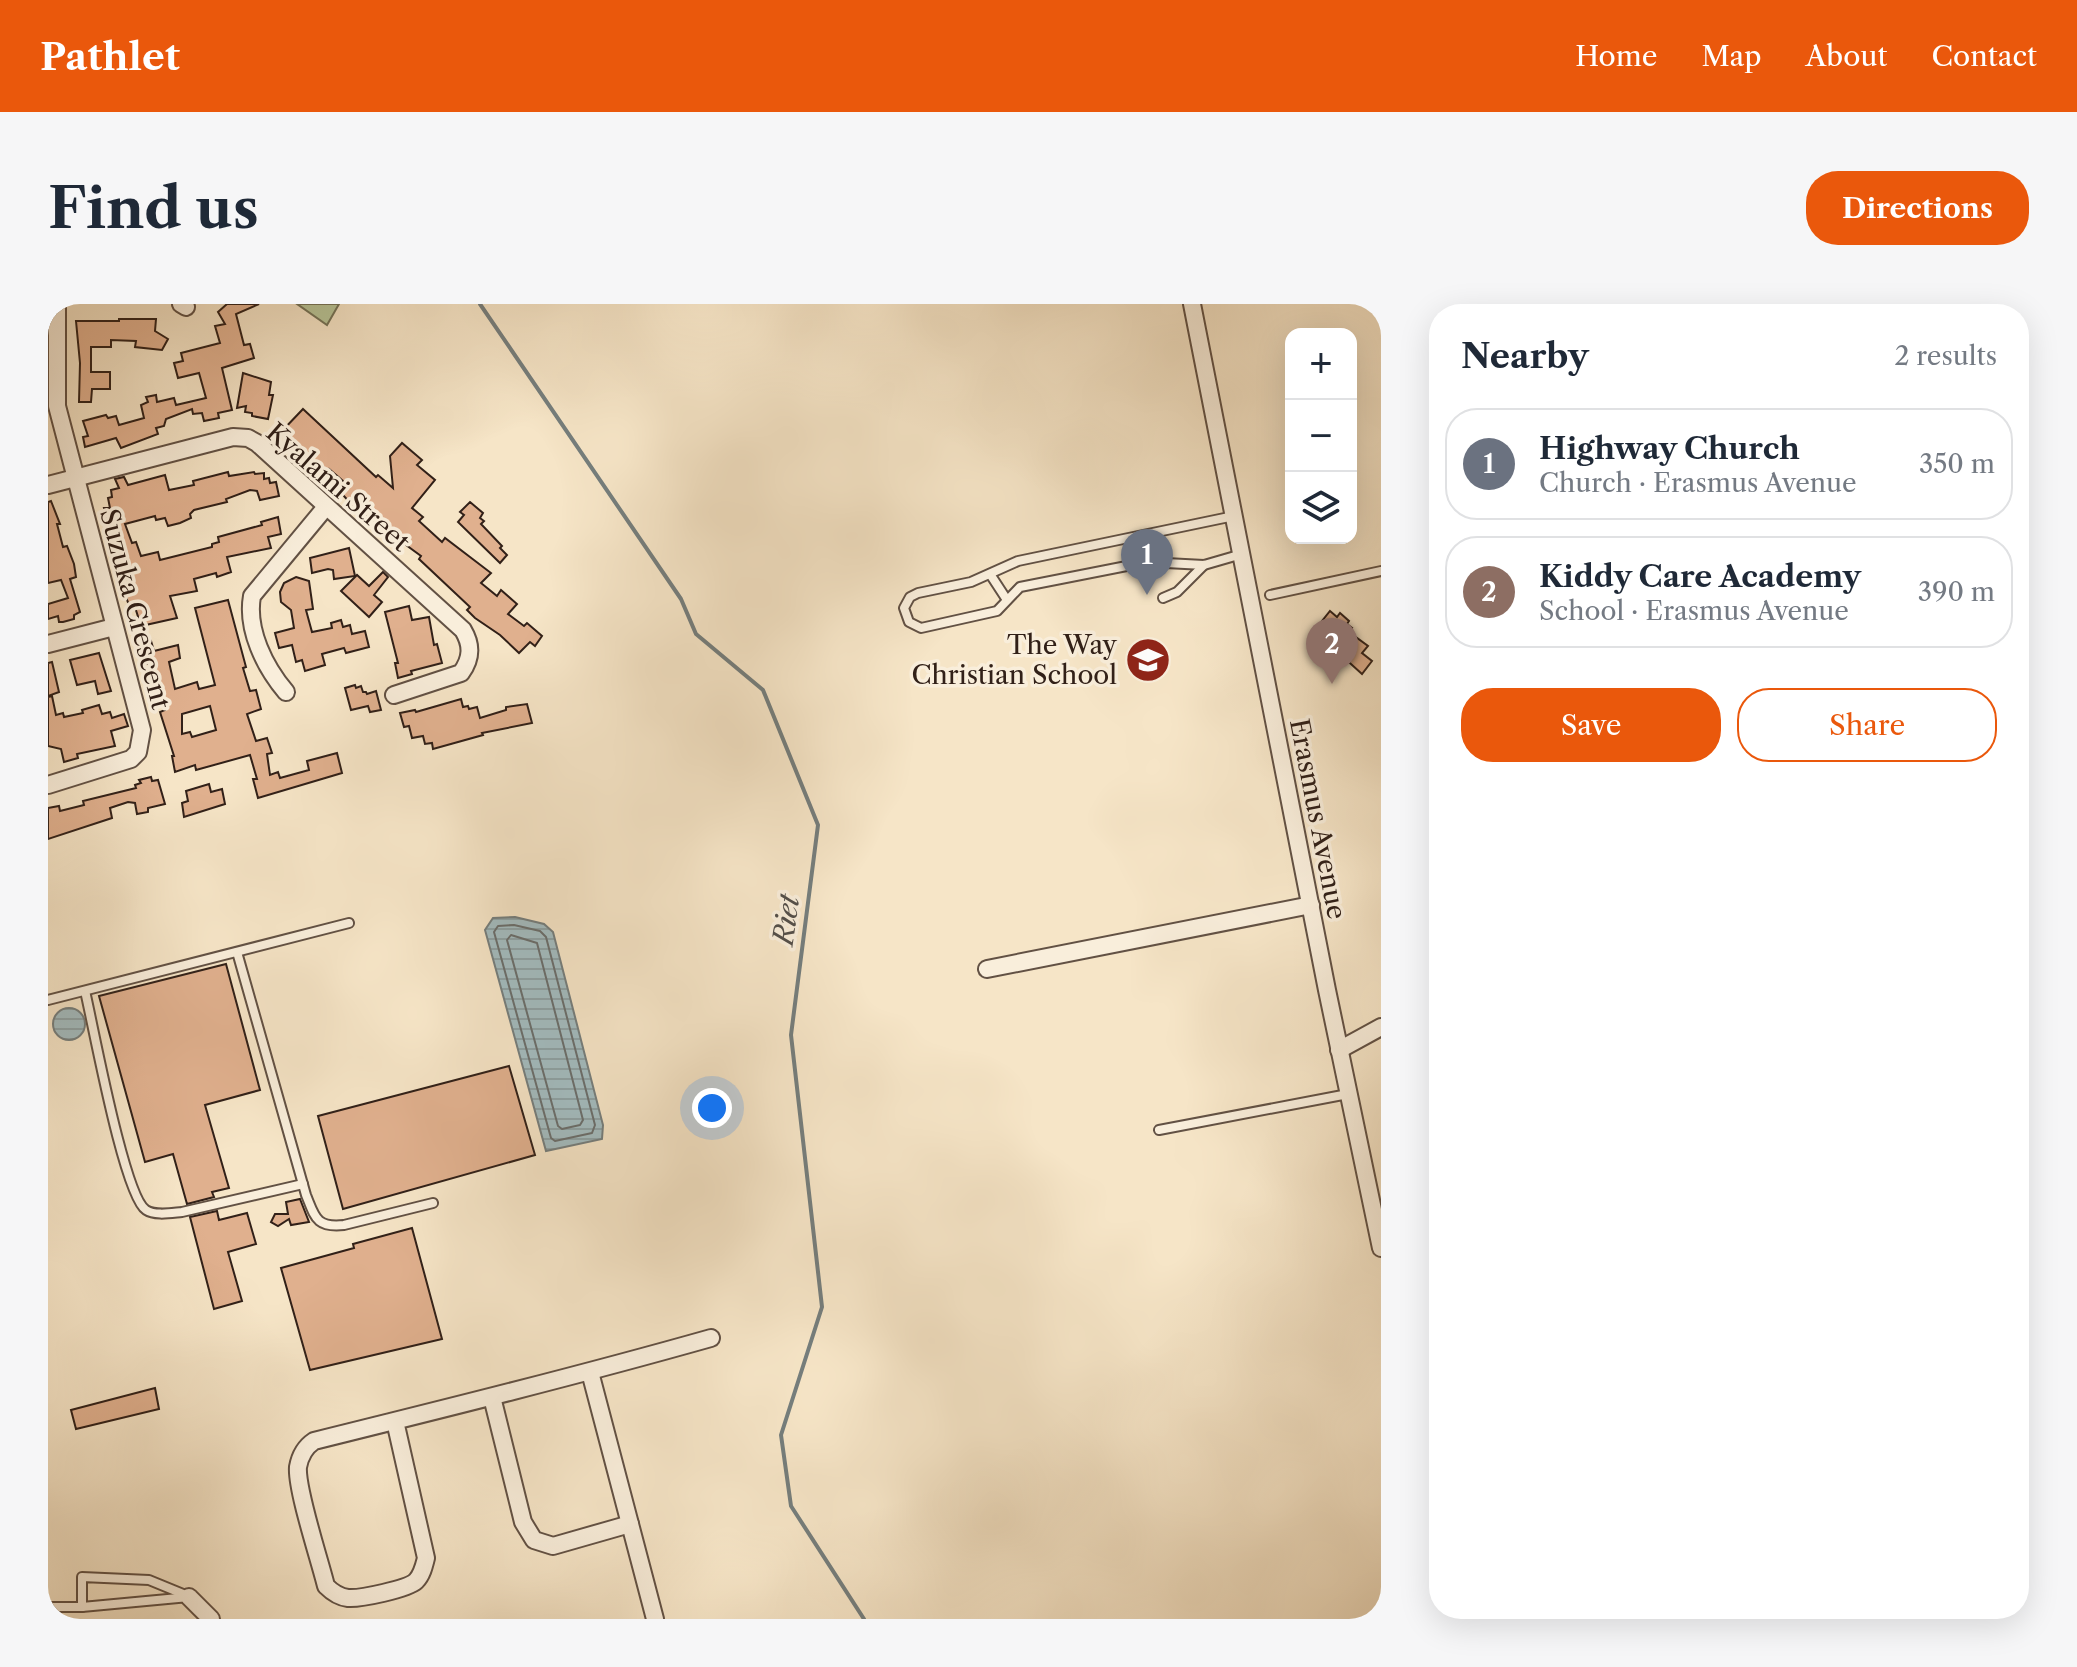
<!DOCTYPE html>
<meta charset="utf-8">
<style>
body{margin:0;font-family:"Libre Caslon Text",serif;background:#f6f6f7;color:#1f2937}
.controls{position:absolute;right:24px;top:24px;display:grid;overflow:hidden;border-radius:16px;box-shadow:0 8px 32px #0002}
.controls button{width:72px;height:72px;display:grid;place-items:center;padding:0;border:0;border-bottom:2px solid #e0e1e3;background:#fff;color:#1f2937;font:40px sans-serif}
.you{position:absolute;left:664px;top:804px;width:28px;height:28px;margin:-20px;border:6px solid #fff;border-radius:50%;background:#1a73e8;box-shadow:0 0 0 12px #1a73e833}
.badge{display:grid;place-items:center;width:52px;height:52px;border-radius:50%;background:#ea580c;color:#fff;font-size:26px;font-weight:700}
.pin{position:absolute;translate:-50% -66px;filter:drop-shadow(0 2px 4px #0008)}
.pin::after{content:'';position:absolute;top:42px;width:28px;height:24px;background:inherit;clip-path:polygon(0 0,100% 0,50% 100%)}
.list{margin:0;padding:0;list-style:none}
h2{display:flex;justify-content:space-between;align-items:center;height:104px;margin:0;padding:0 32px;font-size:34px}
h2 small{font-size:26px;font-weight:400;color:#747a83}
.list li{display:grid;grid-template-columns:52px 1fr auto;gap:24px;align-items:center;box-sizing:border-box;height:112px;margin:0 16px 16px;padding:0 16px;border:2px solid #e0e1e3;border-radius:32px}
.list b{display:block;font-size:30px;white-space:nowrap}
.list p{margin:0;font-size:26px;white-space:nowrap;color:#747a83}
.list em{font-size:26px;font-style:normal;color:#747a83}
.actions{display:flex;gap:16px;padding:24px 32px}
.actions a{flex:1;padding:18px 0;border:2px solid #ea580c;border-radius:32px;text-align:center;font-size:28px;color:#ea580c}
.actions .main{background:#ea580c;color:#fff}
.icon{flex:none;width:44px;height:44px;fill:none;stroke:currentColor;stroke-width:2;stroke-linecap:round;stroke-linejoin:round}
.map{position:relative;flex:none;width:1333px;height:1315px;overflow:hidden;border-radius:32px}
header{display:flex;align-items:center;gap:48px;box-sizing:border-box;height:112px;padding:0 40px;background:#ea580c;color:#fff}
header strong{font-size:38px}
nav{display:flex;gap:44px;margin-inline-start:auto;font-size:28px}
.intro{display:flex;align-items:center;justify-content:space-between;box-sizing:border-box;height:192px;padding:0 48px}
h1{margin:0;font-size:56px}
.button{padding:20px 36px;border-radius:32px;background:#ea580c;color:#fff;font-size:28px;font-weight:700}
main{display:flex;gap:48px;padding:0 48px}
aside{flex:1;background:#fff;border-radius:32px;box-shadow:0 8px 32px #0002}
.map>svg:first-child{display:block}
.grass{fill:url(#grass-tufts);stroke:#747358;stroke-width:2}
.water{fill:url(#water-rules);stroke:#757e7d;stroke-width:2}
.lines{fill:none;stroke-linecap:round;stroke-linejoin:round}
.shore{stroke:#6a6e6c;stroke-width:2}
.stream{stroke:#757e7d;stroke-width:4}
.building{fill:#e0b08e;stroke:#312018;stroke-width:2;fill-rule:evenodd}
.service-casing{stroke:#625144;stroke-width:12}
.minor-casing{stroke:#625144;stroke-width:20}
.service{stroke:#f9eedb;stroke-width:8}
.minor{stroke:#f9eedb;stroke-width:16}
.labels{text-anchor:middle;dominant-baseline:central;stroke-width:7;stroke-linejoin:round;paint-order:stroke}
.street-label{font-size:26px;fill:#312018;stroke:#f9eedb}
.poi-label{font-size:26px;fill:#312018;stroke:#f9eedb;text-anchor:end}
.water-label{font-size:28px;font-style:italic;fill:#534f4a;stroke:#f9eedb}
</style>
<header>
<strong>Pathlet</strong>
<nav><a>Home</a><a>Map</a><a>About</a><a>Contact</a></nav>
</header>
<div class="intro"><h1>Find us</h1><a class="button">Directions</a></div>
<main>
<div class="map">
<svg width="1333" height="1315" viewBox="0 0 1333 1315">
<defs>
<pattern id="grass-tufts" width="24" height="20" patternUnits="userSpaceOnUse" patternTransform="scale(2)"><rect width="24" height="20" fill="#b8c699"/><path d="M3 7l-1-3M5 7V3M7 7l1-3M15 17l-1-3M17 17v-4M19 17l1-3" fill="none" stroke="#9faa83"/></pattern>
<pattern id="water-rules" width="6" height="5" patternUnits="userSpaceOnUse" patternTransform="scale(2)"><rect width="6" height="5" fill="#a3bcc0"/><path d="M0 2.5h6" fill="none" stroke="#8da1a4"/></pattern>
</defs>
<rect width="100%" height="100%" fill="#f6e5c7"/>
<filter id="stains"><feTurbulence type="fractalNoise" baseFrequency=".0025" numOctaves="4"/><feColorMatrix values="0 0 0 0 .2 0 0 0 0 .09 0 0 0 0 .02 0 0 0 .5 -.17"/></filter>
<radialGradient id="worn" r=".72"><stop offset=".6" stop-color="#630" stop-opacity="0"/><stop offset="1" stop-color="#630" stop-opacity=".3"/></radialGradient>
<polygon class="grass" points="249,0 291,0 279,21"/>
<g class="water">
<polygon points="467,613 496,620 505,628 555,821 554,835 498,847 437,626 445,614"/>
<circle cx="21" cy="720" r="16"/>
</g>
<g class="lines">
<g class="shore">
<polygon points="466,621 492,627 498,633 547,821 544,829 507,837 503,834 446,628 450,622"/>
<polygon points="463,631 489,639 535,816 532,821 514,825 510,822 459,636"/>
</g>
<polyline class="stream" points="432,0 633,295 648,330 715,386 770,521 743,731 774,1003 733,1131 743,1202 816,1315"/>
</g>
<g class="building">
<polygon points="179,0 211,0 188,10 196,41 202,40 206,54 174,64 184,106 170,109 171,114 156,117 154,109 145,110 144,105 118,115 116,122 108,124 110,130 73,144 68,134 37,143 35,133 40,132 35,117 58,111 60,114 68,112 71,121 96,114 93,101 100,98 98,93 108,91 109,98 126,94 128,101 158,94 151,69 130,74 126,59 135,57 133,49 172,39 167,22 177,20 170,8"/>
<polygon points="71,15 108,15 107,27 120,35 114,46 87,43 88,37 63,36 63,43 43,43 43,68 62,68 62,85 44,85 43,98 31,98 32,59 28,17 71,17"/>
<polygon points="195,69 223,78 221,91 225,91 220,115 204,112 204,109 197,108 198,102 189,104"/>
<polygon points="255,105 328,173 330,171 345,184 342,152 354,139 374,156 369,161 387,176 364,204 375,213 371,217 394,238 397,234 443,269 433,279 449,292 453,286 469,300 460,310 476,322 479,319 494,332 487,342 482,338 471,349 452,331 427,314 419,306 422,303 371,255 373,252 306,203 294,190 301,182 281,165 276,171 247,144 249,140 234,127"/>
<polygon points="180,168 181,172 206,168 207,170 216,169 216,175 221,174 222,179 228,178 231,192 212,196 209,187 202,186 178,195 179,198 146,206 142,210 143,214 132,219 120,222 117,214 108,216 107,212 77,220 84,239 88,238 93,252 110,248 112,256 164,243 164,240 171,238 170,233 214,221 213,218 230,213 233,230 220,233 223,244 179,253 183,268 169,273 168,269 146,275 149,287 122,292 129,314 93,322 86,300 81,301 75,285 81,283 69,222 61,224 56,204 62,204 60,194 64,193 63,186 71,184 67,175 76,173 80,181 117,171 121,186 146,181 145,177"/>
<polygon points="3,197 12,220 9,220 15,243 19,242 26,260 28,273 22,275 32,308 26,311 26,315 15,318 11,318 10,312 0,315 0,300 20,294 13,276 0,279 0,198"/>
<polygon points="422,198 435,209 432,214 436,217 433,220 454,242 452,244 459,251 452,259 410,218 416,211 412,208"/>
<polygon points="301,244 307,272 286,275 285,266 280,265 264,269 262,254"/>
<polygon points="335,268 340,273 326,291 334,298 321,313 293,287 309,271 321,282"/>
<polygon points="248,273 261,277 265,305 258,306 264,328 284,324 283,319 293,316 295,323 302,321 304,330 317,327 321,343 298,349 296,344 274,350 277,361 257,367 254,356 248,358 244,341 231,344 227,329 246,324 243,306 233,298 232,288 236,279"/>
<path d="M180,296L198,363L195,364L202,387L208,386L213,405L199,410L208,437L219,434L224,449L219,450L222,471L230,468L232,474L261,466L259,457L289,449L294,469L210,494L205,475H209L202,451L148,466L147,461L127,468L124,452H126L112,408L117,406L106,359L98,360L92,339L103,337L106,347L130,341L132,354L121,358L127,385L149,378L151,385L167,381L147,304ZM162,402L168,426L144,433L142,428L134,430V410Z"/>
<polygon points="361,302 364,316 381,313 386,341 389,340 394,359 363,367 364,370 350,374 347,359 350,359 337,308"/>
<polygon points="1282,307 1289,313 1292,309 1301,317 1299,320 1304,324 1301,328 1320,342 1314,349 1324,357 1314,370 1272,332 1276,327 1270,322"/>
<polygon points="51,349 63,387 50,390 47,377 29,381 22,356"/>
<polygon points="4,358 11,388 0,392 0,359"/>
<polygon points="307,381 308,384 313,382 315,388 318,388 319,390 328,387 333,406 322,408 320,402 303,406 297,384"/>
<polygon points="4,392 8,411 15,409 16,413 35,409 34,406 51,401 54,410 62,408 64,414 76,410 80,422 63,427 67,442 29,450 30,454 16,458 13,445 0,442 0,393"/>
<polygon points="413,395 415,403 420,402 421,405 429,403 432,414 458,406 458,403 479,400 484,419 434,429 435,431 385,445 384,439 377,440 375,432 364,434 361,422 356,423 352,409 367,406 368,408"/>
<polygon points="103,473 104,477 110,476 117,500 100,504 100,508 89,510 87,499 80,498 62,504 64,514 0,535 0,504 11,502 12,507 36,501 35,497 88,484 87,481 93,479 91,476"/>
<polygon points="161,480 163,488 174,485 177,500 136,513 134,499 140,497 138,487"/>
<polygon points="178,660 212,786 157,801 181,884 164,888 166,893 139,900 125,850 97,858 51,692"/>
<polygon points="461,762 487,851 295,905 270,812"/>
<polygon points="252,895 261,918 243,921 241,915 230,922 223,918 227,910 240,910 238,898"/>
<polygon points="169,907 171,916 199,909 208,940 180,948 194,997 166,1005 142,913"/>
<polygon points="364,924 394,1035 262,1066 233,964 306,944 305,940"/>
<polygon points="107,1084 111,1105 28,1125 23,1106"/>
</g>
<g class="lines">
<g class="service-casing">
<g id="service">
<polyline points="1186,212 970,257 923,278 870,289 862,293 856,304 861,318 873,324 949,307 972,283 1099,258 1156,261 1194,250"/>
<polyline points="942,270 959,296"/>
<polyline points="1222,291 1333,267"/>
<polyline points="1115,294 1129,288 1156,261"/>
<path d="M189,648L258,891C267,913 268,924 296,921L385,899"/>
<path d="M37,687C45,720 76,892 98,906C107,912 123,909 134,908L255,880"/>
<polyline points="0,696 301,619"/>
<polyline points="1111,826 1300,790"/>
<polyline points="0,1303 34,1303 141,1293"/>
<polyline points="34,1303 34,1273 101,1276 140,1292"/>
</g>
</g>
<g class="minor-casing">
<g id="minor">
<polyline points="133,0 138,3"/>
<polyline points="1144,0 1279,686 1333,944"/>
<path d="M0,181L185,133L200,134L209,139L415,326C424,341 424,354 413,369L346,391"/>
<polyline points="0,340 66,323"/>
<path d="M238,388C217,363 198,326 204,292L277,204"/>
<polyline points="0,481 83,455 90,448 94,426 9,102 9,0"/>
<polyline points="939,665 1263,601"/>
<polyline points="1291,746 1333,723"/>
<polyline points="542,1068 607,1315"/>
<polyline points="444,1093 475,1218 486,1236 505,1242 582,1220"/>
<path d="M347,1117L378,1254C376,1262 374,1271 368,1277C360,1285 312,1295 300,1294C291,1293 284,1288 278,1282C272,1257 248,1185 250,1163C252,1152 257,1143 266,1137C399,1104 532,1071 663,1034"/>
<polyline points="141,1293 163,1315"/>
</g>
</g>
<use href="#service" class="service"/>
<use href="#minor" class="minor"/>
</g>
<defs>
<g id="school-disc" transform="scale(2.3)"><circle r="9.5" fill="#8f2418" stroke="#f9eedb"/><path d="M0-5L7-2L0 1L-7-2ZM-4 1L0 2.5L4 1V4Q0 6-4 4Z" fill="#fff"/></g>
</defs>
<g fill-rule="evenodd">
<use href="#school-disc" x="1100" y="356"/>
</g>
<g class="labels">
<g class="street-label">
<text transform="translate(290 183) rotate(41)">Kyalami Street</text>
<text transform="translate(87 305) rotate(75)">Suzuka Crescent</text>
<text transform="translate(1270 515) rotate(79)">Erasmus Avenue</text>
</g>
<g class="poi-label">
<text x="1069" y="341">The Way<tspan x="1069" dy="30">Christian School</tspan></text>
</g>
<g class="water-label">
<text transform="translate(738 616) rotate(-82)">Riet</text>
</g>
</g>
<rect width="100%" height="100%" filter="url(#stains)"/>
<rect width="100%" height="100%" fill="url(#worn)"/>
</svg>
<div class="controls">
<button>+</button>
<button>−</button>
<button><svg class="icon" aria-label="layers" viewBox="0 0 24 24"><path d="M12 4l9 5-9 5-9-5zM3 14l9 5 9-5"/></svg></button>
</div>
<div class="you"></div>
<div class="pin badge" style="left:1099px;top:291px;background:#6b7280">1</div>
<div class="pin badge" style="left:1284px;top:380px;background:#8d6e63">2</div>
</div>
<aside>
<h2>Nearby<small>2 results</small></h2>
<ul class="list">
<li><span class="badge" style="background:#6b7280">1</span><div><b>Highway Church</b><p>Church · Erasmus Avenue</p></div><em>350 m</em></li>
<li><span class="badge" style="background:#8d6e63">2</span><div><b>Kiddy Care Academy</b><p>School · Erasmus Avenue</p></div><em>390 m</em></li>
</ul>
<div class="actions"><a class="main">Save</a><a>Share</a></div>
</aside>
</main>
